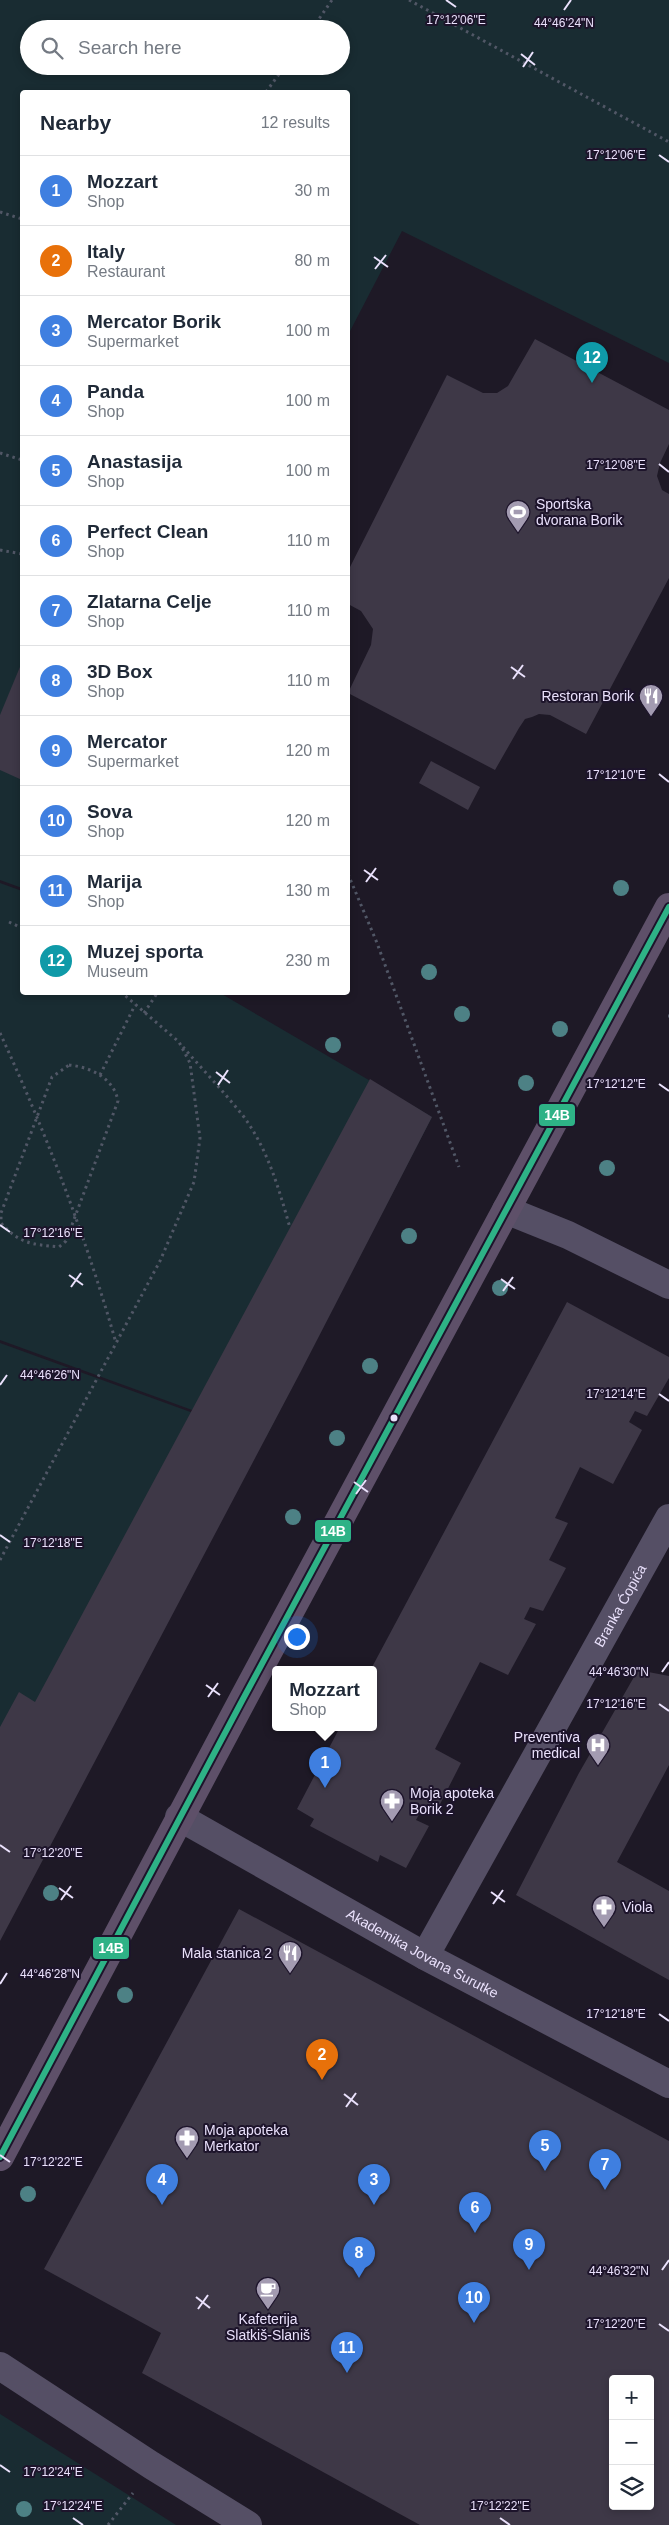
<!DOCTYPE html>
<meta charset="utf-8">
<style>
body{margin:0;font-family:Helvetica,sans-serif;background:#f6f6f7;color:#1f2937}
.controls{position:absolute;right:15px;bottom:15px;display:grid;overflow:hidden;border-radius:5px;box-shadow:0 2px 8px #0003}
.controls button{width:45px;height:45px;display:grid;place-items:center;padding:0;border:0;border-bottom:1px solid #e0e1e3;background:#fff;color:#1f2937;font:25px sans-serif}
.you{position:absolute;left:296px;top:1636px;width:18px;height:18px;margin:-12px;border:4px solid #fff;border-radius:50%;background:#1a73e8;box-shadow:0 0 0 8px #1a73e833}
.badge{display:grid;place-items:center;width:32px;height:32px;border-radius:50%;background:#5a5c6e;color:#fff;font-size:16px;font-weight:700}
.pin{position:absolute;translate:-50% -41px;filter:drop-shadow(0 1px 2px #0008)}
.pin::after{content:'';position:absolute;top:26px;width:18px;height:15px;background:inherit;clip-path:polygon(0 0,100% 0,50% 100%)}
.popup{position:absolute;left:272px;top:1666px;width:105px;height:65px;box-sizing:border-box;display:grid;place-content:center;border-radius:5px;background:#fff;filter:drop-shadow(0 1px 4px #0005);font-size:16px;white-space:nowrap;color:#747a83}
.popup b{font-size:19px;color:#1f2937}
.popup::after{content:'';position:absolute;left:50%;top:100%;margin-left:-10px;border:10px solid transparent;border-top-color:#fff}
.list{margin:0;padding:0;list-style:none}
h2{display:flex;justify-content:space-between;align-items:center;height:65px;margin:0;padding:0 20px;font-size:21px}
h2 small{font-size:16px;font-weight:400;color:#747a83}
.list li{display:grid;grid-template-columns:32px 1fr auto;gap:15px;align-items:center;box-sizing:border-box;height:70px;padding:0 20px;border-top:1px solid #e0e1e3}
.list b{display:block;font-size:19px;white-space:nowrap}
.list p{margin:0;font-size:16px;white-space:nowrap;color:#747a83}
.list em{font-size:16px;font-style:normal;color:#747a83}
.icon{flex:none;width:28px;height:28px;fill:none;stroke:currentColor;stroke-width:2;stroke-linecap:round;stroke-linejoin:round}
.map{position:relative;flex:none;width:669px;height:2525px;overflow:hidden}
.search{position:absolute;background:#fff;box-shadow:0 2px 8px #0003;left:20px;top:20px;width:330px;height:55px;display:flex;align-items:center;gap:12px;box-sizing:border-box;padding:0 18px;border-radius:28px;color:#747a83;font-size:19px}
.panel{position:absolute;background:#fff;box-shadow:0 2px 8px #0003;left:20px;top:90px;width:330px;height:905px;border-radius:5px}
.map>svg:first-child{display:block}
.green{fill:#192c32;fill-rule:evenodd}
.building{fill:#3e3847;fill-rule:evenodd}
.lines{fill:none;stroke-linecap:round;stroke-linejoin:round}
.path{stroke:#515766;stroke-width:3;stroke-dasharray:2.5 4;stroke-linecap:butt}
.minor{stroke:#554f65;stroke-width:28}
.major{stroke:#5e5069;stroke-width:28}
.bus-1-casing{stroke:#1d142b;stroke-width:10}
.bus-1{stroke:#2eb286;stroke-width:6}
.tree{fill:#4d8185}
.ticks{fill:none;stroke:#eae1fc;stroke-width:2}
.bus-dot{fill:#eae1fc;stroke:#1d142b;stroke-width:2}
.labels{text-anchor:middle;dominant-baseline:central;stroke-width:4;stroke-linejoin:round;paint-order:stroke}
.poi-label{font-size:14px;fill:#eae1fc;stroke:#1d142b;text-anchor:start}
.street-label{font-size:14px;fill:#eae1fc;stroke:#1d142b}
.ticks-label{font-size:12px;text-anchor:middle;fill:#eae1fc;stroke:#1d142b;stroke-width:4;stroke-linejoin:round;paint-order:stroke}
.line-badge{stroke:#1d142b;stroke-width:2}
.badge-label{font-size:14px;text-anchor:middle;font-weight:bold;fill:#fff}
</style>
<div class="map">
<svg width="669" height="2525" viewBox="0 0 669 2525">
<rect width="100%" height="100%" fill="#1e1926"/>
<g class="green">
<path d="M0,0H669V363L402,231L348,335V92H22V888L0,880ZM29,29H341V66H29Z"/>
<polygon points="0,883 22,891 22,992 220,993 432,1117 266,1437 0,1340"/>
<polygon points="0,1343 262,1438 0,1859"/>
<polygon points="0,2414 176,2525 0,2525"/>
</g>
<g class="building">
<polygon points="535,339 669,410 669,444 660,463 657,476 662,490 669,494 669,578 586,734 550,715 539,714 532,717 525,719 519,728 495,770 348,693 371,645 373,629 361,611 348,604 348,571 447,375 483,393 497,393 508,386"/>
<polygon points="22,662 22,780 0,770 0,715"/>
<polygon points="431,761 480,787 468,810 419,783"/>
<polygon points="370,1079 432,1117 300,1373 0,1941 0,1727 19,1692 35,1702"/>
<polygon points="567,1302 669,1357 669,1378 647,1416 635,1411 629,1422 642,1430 613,1484 580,1467 555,1518 568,1523 549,1560 566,1568 543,1611 530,1607 524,1619 536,1624 508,1675 480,1662 435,1749 461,1763 435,1814 423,1807 416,1820 429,1826 406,1868 380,1855 378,1862 310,1826 314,1819 297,1809 340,1727 374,1727 374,1669 371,1669"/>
<polygon points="638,1670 669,1676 669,1765 617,1862 669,1891 669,1980 516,1895 579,1773"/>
<path d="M239,1909L669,2141V2525H420L142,2373L161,2333L44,2269ZM613,2379H650V2506H613Z"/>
</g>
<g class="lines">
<g class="path">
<polyline points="409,0 669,142"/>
<polyline points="312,29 332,0"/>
<polyline points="266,92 285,66"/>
<polyline points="0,212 22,219"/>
<polyline points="0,453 22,460"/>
<polyline points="0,550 22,554"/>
<polyline points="348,874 377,943 459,1167"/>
<polyline points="9,922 22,928"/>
<polyline points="144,1013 158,992"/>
<polyline points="668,1016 669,1016"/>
<path d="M0,1033C46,1133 86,1237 116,1343"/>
<path d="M183,1047C203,1070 225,1093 244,1117C268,1150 279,1189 290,1228"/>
<path d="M69,1065C90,1067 114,1078 118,1101L66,1241L59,1247C31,1244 20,1244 1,1223V1213L52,1077Z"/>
<polyline points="100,1075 135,1005"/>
<polyline points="0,1560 160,1261 194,1182 200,1138 190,1063 179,1042 121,992"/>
<polyline points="108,2525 133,2493"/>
</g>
<g class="minor">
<polyline points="506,1210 568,1235 669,1285"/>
<path id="s1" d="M179,1817L425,1956L669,2084"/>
<path id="s2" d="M425,1956L669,1518"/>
<polyline points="0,2366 151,2465 248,2525"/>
</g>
<polyline class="major" points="0,2157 243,1699 669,907"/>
<g class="bus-1-casing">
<polyline id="bus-1" points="0,2157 243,1699 669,907"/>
</g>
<use href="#bus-1" class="bus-1"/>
</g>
<g class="tree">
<circle cx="621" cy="888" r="8"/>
<circle cx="429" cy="972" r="8"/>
<circle cx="462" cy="1014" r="8"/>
<circle cx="560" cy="1029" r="8"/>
<circle cx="333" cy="1045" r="8"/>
<circle cx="526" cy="1083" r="8"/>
<circle cx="607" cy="1168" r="8"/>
<circle cx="409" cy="1236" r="8"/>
<circle cx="500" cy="1288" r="8"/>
<circle cx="370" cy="1366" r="8"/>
<circle cx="337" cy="1438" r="8"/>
<circle cx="293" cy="1517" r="8"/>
<circle cx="51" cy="1893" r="8"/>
<circle cx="125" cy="1995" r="8"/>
<circle cx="28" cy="2194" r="8"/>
<circle cx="24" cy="2509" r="8"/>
</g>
<path class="ticks" d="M446,0L456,7M564,10L571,0M521,54L535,65M523,67L533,52M659,155L669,162M374,257L388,267M375,269L386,255M659,464L669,472M511,667L525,677M513,679L523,665M659,774L669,782M364,870L378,880M366,882L376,868M216,1072L230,1083M659,1084L669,1091M218,1085L228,1070M0,1225L10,1232M69,1275L83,1285M501,1279L515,1289M71,1287L81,1273M503,1291L513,1277M0,1385L7,1375M659,1394L669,1401M354,1482L368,1492M356,1494L366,1480M0,1535L10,1542M662,1672L669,1662M206,1685L220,1695M208,1697L218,1683M659,1704L669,1711M0,1845L10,1852M59,1888L73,1898M491,1892L505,1902M61,1900L71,1886M493,1904L503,1890M0,1984L7,1973M659,2014L669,2021M344,2094L358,2105M346,2107L356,2093M0,2155L10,2162M662,2270L669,2260M196,2297L210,2308M198,2309L208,2295M659,2324L669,2331M0,2465L10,2472M73,2518L83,2525M500,2518L510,2525"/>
<defs>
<g id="stadium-pin" transform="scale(1.25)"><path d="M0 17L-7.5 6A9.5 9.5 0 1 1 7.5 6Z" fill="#a39bb1" stroke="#1d142b"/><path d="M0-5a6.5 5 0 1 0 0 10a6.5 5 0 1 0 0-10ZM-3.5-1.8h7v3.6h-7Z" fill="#fff"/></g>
<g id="restaurant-pin" transform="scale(1.25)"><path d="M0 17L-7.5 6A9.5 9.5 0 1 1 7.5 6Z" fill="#a39bb1" stroke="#1d142b"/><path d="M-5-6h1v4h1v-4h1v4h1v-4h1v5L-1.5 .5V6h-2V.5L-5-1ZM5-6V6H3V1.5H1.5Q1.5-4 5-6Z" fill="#fff"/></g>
<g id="hospital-pin" transform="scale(1.25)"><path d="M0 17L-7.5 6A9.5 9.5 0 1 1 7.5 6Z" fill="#a39bb1" stroke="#1d142b"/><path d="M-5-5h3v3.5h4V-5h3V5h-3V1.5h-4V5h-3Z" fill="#fff"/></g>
<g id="pharmacy-pin" transform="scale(1.25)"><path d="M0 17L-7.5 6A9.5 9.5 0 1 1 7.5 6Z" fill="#a39bb1" stroke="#1d142b"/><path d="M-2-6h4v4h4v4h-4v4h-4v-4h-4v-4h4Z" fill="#fff"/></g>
<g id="cafe-pin" transform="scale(1.25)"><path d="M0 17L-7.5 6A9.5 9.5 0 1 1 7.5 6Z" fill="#a39bb1" stroke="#1d142b"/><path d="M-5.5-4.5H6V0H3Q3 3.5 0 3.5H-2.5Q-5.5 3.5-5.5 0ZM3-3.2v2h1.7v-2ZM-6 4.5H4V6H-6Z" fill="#fff"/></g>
</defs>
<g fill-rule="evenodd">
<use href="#stadium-pin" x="518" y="512"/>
<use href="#restaurant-pin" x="651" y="696"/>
<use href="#hospital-pin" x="598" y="1745"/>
<use href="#pharmacy-pin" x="392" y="1801"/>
<use href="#pharmacy-pin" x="604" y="1907"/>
<use href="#restaurant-pin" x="290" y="1953"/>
<use href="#pharmacy-pin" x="187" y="2138"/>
<use href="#cafe-pin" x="268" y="2289"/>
</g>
<circle class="bus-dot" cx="394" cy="1418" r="4.5"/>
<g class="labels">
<g class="poi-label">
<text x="536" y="504">Sportska<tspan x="536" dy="16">dvorana Borik</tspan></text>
<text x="634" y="696" text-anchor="end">Restoran Borik</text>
<text x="580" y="1737" text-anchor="end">Preventiva<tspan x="580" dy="16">medical</tspan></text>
<text x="410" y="1793">Moja apoteka<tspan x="410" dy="16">Borik 2</tspan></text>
<text x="622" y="1907">Viola</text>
<text x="272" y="1953" text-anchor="end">Mala stanica 2</text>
<text x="204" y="2130">Moja apoteka<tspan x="204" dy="16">Merkator</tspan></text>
<text x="268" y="2319" text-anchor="middle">Kafeterija<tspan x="268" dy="16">Slatkiš-Slaniš</tspan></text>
</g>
<g class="street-label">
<text stroke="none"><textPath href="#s2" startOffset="401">Branka Ćopića</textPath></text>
<text stroke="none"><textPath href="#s1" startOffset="279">Akademika Jovana Surutke</textPath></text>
</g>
</g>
<g class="ticks-label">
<text x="456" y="24">17°12'06"E</text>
<text x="564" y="27">44°46'24"N</text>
<text x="616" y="159">17°12'06"E</text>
<text x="616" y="469">17°12'08"E</text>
<text x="616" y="779">17°12'10"E</text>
<text x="616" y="1088">17°12'12"E</text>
<text x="53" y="1237">17°12'16"E</text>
<text x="50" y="1379">44°46'26"N</text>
<text x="616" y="1398">17°12'14"E</text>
<text x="53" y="1547">17°12'18"E</text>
<text x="619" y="1676">44°46'30"N</text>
<text x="616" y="1708">17°12'16"E</text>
<text x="53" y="1857">17°12'20"E</text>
<text x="50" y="1978">44°46'28"N</text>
<text x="616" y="2018">17°12'18"E</text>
<text x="53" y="2166">17°12'22"E</text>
<text x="619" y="2275">44°46'32"N</text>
<text x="616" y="2328">17°12'20"E</text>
<text x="53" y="2476">17°12'24"E</text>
<text x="73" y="2510">17°12'24"E</text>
<text x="500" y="2510">17°12'22"E</text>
</g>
<g class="line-badge">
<rect x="538" y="1103" width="38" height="24" rx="5" fill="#2eb286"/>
<rect x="314" y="1519" width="38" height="24" rx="5" fill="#2eb286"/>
<rect x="92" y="1936" width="38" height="24" rx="5" fill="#2eb286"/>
</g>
<g class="badge-label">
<text x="557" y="1120">14B</text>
<text x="333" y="1536">14B</text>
<text x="111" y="1953">14B</text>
</g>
</svg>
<div class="controls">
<button>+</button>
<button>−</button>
<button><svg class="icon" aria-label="layers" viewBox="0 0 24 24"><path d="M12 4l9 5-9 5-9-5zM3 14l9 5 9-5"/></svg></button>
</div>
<div class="you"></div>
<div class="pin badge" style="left:325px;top:1788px;background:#3f7fe0">1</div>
<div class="popup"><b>Mozzart</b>Shop</div>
<div class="pin badge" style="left:322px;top:2080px;background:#e8710a">2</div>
<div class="pin badge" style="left:374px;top:2205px;background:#3f7fe0">3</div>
<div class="pin badge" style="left:162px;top:2205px;background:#3f7fe0">4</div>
<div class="pin badge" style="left:545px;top:2171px;background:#3f7fe0">5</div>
<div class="pin badge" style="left:475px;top:2233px;background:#3f7fe0">6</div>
<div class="pin badge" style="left:605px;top:2190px;background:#3f7fe0">7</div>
<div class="pin badge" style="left:359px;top:2278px;background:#3f7fe0">8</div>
<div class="pin badge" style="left:529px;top:2270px;background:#3f7fe0">9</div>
<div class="pin badge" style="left:474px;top:2323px;background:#3f7fe0">10</div>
<div class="pin badge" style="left:347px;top:2373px;background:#3f7fe0">11</div>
<div class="pin badge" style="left:592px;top:383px;background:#0f9aa8">12</div>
<div class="search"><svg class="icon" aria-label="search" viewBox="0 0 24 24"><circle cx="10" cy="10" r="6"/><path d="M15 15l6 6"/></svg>Search here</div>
<section class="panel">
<h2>Nearby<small>12 results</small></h2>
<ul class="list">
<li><span class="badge" style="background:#3f7fe0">1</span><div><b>Mozzart</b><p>Shop</p></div><em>30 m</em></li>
<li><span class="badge" style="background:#e8710a">2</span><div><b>Italy</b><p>Restaurant</p></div><em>80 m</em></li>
<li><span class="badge" style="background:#3f7fe0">3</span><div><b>Mercator Borik</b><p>Supermarket</p></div><em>100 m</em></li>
<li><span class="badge" style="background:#3f7fe0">4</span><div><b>Panda</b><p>Shop</p></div><em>100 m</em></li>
<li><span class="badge" style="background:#3f7fe0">5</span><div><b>Anastasija</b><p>Shop</p></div><em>100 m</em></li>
<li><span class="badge" style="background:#3f7fe0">6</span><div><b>Perfect Clean</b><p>Shop</p></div><em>110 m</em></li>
<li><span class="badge" style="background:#3f7fe0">7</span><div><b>Zlatarna Celje</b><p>Shop</p></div><em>110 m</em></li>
<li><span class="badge" style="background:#3f7fe0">8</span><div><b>3D Box</b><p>Shop</p></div><em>110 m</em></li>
<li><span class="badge" style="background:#3f7fe0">9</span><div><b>Mercator</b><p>Supermarket</p></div><em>120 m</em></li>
<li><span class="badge" style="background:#3f7fe0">10</span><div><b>Sova</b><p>Shop</p></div><em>120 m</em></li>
<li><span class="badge" style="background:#3f7fe0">11</span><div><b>Marija</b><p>Shop</p></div><em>130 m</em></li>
<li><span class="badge" style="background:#0f9aa8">12</span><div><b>Muzej sporta</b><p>Museum</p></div><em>230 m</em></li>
</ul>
</section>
</div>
